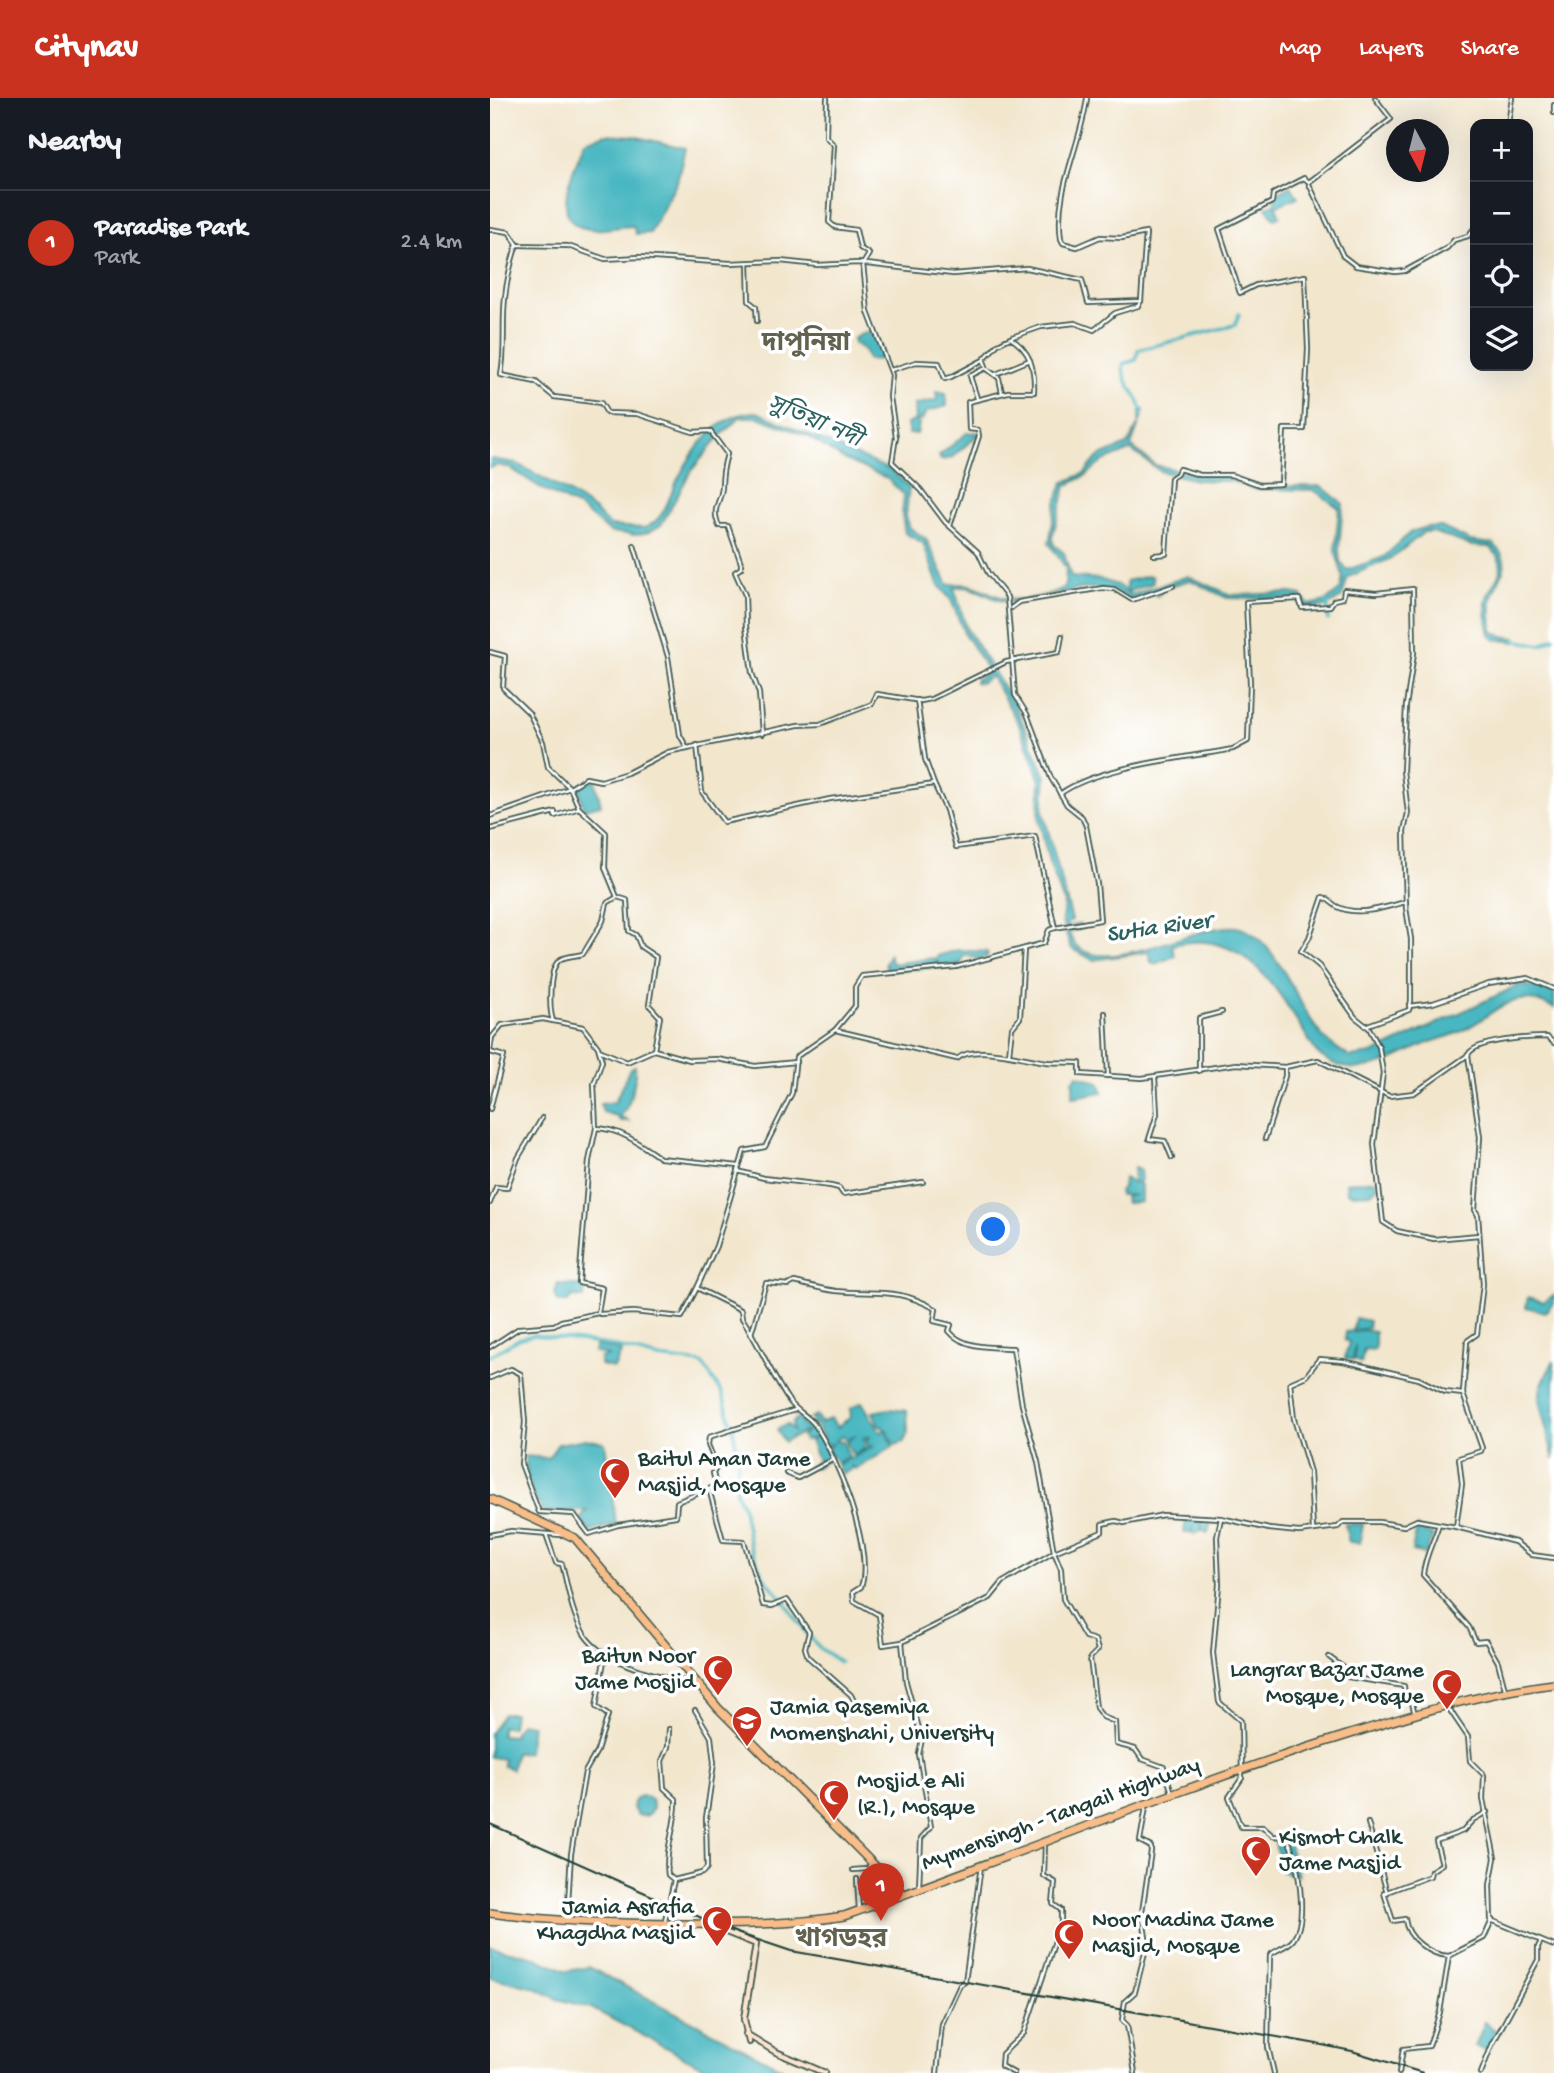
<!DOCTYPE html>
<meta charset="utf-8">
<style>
body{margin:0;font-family:"Gochi Hand","Noto Sans Bengali",sans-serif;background:#242831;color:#f1f3f6}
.controls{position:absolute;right:21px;top:21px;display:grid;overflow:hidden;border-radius:14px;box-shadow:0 7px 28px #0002}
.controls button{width:63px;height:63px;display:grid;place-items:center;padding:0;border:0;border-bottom:2px solid #363941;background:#171b24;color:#f1f3f6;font:35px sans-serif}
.compass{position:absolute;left:896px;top:21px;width:63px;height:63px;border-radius:50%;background:#171b24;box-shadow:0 7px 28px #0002;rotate:173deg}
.you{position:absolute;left:504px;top:1132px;width:24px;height:24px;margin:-18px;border:5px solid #fff;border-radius:50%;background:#1a73e8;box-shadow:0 0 0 10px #1a73e833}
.badge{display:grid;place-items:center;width:46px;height:46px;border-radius:50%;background:#c8321e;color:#fff;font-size:23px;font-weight:700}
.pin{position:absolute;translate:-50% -58px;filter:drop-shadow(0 2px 4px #0008)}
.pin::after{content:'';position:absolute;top:37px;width:24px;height:21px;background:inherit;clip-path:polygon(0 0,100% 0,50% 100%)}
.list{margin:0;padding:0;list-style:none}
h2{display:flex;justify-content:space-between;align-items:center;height:91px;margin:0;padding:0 28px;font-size:30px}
h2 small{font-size:23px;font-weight:400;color:#9ea1a6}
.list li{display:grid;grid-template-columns:46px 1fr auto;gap:21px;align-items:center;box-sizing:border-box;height:105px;padding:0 28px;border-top:2px solid #363941}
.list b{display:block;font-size:26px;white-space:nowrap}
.list p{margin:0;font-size:23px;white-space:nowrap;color:#9ea1a6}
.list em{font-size:23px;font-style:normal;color:#9ea1a6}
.icon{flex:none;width:38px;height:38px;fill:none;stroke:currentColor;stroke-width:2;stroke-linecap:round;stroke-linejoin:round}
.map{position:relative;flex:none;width:1064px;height:1975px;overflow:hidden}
header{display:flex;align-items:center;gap:42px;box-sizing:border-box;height:98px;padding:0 35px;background:#c8321e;color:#fff}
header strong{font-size:33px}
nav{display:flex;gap:38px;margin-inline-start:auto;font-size:24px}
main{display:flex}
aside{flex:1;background:#171b24}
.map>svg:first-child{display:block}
.water{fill:#48b7c1;stroke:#347a7a;stroke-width:2;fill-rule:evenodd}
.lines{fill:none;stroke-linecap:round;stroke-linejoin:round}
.canal{stroke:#48b7c1;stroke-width:3.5}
.street-casing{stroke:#3f564b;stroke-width:6}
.secondary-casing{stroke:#3f564b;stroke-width:8}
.highway-casing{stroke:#3f564b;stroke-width:10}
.street{stroke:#fff;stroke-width:2.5}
.secondary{stroke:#fce5d0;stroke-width:4.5}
.highway{stroke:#f8bd89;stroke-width:7}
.rail{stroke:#1f3d34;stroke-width:2}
.labels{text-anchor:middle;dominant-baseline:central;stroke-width:7;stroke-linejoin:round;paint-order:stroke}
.poi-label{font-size:23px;fill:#1f3d34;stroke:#fff;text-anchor:start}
.street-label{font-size:23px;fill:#1f3d34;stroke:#fff}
.water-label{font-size:24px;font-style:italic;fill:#2b625e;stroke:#fff}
.quarter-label{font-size:26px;font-weight:bold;fill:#62634e;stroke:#fff}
</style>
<header>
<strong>Citynav</strong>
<nav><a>Map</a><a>Layers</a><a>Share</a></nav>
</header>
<main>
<aside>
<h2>Nearby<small></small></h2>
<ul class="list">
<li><span class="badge">1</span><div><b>Paradise Park</b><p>Park</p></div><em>2.4 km</em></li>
</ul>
</aside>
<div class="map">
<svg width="1064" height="1975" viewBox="0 0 1064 1975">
<rect width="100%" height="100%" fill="#fff"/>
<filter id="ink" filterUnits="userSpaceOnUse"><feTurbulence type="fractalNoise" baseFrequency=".0143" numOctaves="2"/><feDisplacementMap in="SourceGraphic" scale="14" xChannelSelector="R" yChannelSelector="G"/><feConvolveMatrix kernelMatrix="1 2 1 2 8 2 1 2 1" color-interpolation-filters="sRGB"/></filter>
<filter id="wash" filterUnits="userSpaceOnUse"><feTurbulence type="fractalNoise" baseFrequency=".00686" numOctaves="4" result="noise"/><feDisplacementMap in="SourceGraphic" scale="28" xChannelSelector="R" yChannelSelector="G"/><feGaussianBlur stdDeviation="1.57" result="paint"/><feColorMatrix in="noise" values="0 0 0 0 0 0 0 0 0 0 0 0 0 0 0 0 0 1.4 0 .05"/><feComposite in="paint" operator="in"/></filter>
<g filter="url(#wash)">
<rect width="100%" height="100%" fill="#f2e6cd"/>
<g class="water">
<path d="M116,36L143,38L195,50L187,84L160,135L146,136L143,128C129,128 113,133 99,131C55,126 86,65 95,43Z"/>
<polygon points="801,88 808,99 786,108 790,118 785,121 776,109 785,106 785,96"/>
<path d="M377,234C387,238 394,250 391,261L378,262L374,252L364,245V240Z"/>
<polygon points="446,293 456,295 457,308 436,314 432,322 426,322 429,326 427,336 419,336 417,326 425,322 424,307 447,302"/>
<path d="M650,312H654L641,348L665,367L704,376L741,378L758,386L776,388H831L853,406L849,451L850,463L857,472L894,459L921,434L937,429H951L980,443L1003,446C1029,469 1003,482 1001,504C1000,513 1002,524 1002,533L1012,538L1026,540V544L1004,541L1000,537C998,527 995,514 996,504C999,482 1025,473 1000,449L982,448L943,434H934L902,460L858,479L852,499L835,509L814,510L809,501L737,500L700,482L677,489L667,498L665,495L641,502C600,474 565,504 520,504C500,504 485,484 464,490L477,531L526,609L556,679L553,713L582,822L577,825V829L590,826L591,831L579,834C595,892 707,823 746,829C787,836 808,912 834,940C841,947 851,953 860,959L882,956L1029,887L1050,889L1064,895V910C1020,888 1008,915 972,933C959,939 944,942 931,948C895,965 862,985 827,955C792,901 760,827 682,847L685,858L665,866L661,864L659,854L603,862L581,850L572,824L574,805L559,764L549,721L550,683L529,626L501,578L490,585L485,584L486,581L499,574L475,537L461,502L448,486L433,445L415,435L412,417L414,397L397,380L353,361L317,338L268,319H250L228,340L201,373L171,427L159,434L145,437L120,434L87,408L54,392L20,370L8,367L0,370L1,361L26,365L78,394L104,412L120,428L154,430C175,423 178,400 187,383C202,352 229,314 267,314L400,372L419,389L416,418L420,430L436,441L458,487C480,483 491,491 510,499C526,506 562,497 575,489L576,470L559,445L566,405L573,385L595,375L608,359L637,347L649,325ZM641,352L670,373L706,382L741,383L765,391L824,392L849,410L845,453L853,478L851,491L836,503L819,507L811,497L801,495L741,497L698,478L642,497L627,487L609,481L581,479L574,455L564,447L562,440L576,388L597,377L613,363Z"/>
<polygon points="487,334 488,337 461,360 451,362 449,358 477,335"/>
<polygon points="658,478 662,478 663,485 637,494 636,483"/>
<polygon points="99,682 105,682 111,707 94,711 88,688"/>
<polygon points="468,852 497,854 498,858 489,861 474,857 471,866 449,870 447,864 446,869 398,873 395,866 399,857 402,866 444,860 447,863 447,858"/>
<path d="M145,968C147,980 140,1010 130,1018L138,1023H130L127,1018L113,1014L110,1006L125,1004L140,970Z"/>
<polygon points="588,977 609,984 613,994 583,999 583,983"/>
<polygon points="644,1070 650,1072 651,1082 647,1085 651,1087 651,1104 636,1105 635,1099 646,1097 630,1097 629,1093 633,1090 634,1080 643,1085"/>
<polygon points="885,1082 888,1088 881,1095 861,1096 857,1094 856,1085"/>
<polygon points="68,1186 95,1188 94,1200 82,1199 78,1204 68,1204 65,1196"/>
<polygon points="1064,1197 1064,1204 1055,1214 1036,1209 1038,1199 1054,1204"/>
<polygon points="865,1220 879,1223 878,1230 864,1232 865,1235 872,1232 885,1234 885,1252 874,1251 871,1265 865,1262 865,1247 863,1262 855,1260 859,1244 855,1242 856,1234 863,1233"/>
<polygon points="106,1247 132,1253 124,1270 110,1267 110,1260 119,1258 104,1254"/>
<polygon points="1064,1262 1064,1362 1049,1302 1051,1288"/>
<polygon points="372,1304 390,1334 396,1332 388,1326 383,1314 399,1311 417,1313 418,1335 414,1344 405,1347 396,1332 403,1349 365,1371 361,1368 361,1372 352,1376 347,1367 384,1348 379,1349 376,1342 381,1338 373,1340 376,1350 363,1357 356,1344 366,1337 356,1341 352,1338 346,1343 353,1344 359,1358 347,1365 338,1351 342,1346 337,1347 328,1328 320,1320 326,1317 331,1325 341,1320 347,1329 361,1319 360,1311"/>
<polygon points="310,1319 315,1323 311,1326 314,1329 322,1325 340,1358 340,1361 325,1370 322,1367 328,1363 320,1343 326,1339 314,1343 312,1338 318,1332 294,1344 287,1332 297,1326 303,1333 302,1325"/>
<path d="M96,1341L115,1345L126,1426L99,1434L90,1421L97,1413C80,1411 67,1418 50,1412L51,1406L46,1404L35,1376L37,1375L35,1358L58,1360L68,1346Z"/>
<polygon points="708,1420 713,1424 715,1421 721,1423 718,1435 712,1433 712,1424 710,1434 703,1436 702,1429 700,1435 694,1435 696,1421"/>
<polygon points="855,1426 873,1426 870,1445 859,1444"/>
<polygon points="927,1429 943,1438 935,1456 922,1453"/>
<polygon points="13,1615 24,1615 22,1629 11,1629 11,1637 23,1638 30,1625 42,1627 38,1654 25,1655 22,1671 13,1668 13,1661 0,1659 0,1635"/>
<circle cx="153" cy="1708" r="10"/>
<polygon points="788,1740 798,1744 808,1778 791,1773 785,1744"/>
<polygon points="0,1848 45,1859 77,1873 99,1869 300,1975 224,1975 101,1910 67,1901 46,1890 0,1879"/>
<polygon points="995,1924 1007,1934 998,1952 985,1948"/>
</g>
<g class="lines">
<g class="canal">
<path d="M652,317C651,296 632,287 633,266L646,262L648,252L745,227L749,216"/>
<polyline points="838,522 838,506"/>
<polyline points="1024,542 1051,547 1064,540"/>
<polyline points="0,1258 30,1240 44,1237 119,1247 168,1260 212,1265 232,1295 243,1331 248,1358 246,1393 253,1410 260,1449 273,1478 293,1502"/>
<polyline points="294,1503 318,1537"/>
<polyline points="319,1538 331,1551 350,1564"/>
</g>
</g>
</g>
<g filter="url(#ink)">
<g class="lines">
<g class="street-casing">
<g id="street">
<path d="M337,0L336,39L344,47L339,124L345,129L366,132L370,150L379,156L373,166L378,214L402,277L400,299L406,339L402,364L431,392L455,424L488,454L498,475L517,499L525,597L537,616L561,680L577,707L592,719L596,728L607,786L610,822L565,830L559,832L554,845L466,869L372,878L365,889V908L345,932L467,961C484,945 534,961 557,964C567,965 579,964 590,965V976L652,980L746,966L795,969L828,962L899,998L924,995L978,957"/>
<polyline points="1064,7 1064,15"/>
<polyline points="1018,26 1022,0"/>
<polyline points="819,86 853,158 866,168 905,174 915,173 957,150 964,142 978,138 985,129"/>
<path d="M0,131L19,134L28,147L78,148L115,161L149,159L240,165L290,163L328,167L368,165L463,176L537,170L592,182L598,205L651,203L656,135L632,140L610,139L587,149L573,145L571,141C564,91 591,48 597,0"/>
<path d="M27,146C21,164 17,181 15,200C12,226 16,251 11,277L46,284L64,299L111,305L117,315L147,316L203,334L220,333L237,356C233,369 232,378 232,390C230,407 221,409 229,428H238L251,465V470L245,474L255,497L256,528L262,575L269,595L272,636"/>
<polyline points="258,165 259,203 266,209 267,223"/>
<polyline points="522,239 551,229 585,225 604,232 625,215 648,208 651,203"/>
<polyline points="494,263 497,271 509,280 512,295"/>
<path d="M401,272L426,264L449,265L455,281L461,279L493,262L508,246L520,240C541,252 545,272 544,294H518L478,304L479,331L488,332L489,338L460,428"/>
<polyline points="506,276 540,262"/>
<polyline points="487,300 480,278 496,270"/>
<polyline points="144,447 178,559 190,637 197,650"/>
<polyline points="664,457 676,456 681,380 687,376 689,371 710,377 741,377 770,387 791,386 794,331 814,331 818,251 815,178 766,187 750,195 729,131 782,104 783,96 814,80 819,84 901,21 885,0"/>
<polyline points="521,510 529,504 613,490 624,491 642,502 683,488"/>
<polyline points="0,554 15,558 13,590 39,615 53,644 58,669 80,690 89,710 116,735 115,770 127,799 137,802 139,833 146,837 151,849 166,859 159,907 170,919 164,952"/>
<polyline points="427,602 435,661 444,686"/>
<polyline points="207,647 212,694 234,724 340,701 444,686 456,712 466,749 545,738 565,830"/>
<path d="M570,696C607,668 696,660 743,651L758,643L760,585L756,504L809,501L812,510L840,508L844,502L853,500L854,492L886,495L923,491L924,555L916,608L913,673L918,715L914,733L916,810L921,841V903L919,912L875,928"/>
<polyline points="0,718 80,690 96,680 111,683 137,675 178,654 308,627 330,626 382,606 387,596 431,603 441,601 516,564 569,554 572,538"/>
<polyline points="0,731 65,714 65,718 89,710"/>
<path d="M916,804C895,809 869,819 848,809C842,806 839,801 833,799L819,840L811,853L829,868L865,919L879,930L889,949L893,975L884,1046L893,1124L907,1133L944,1141L989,1137"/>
<polyline points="919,908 943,905 999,886 1038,880 1064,891"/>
<polyline points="615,915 618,978"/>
<path d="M63,923C59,911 58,868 71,861C77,858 86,858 93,856L113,823L117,805L127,799"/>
<path d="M345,932L306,959L302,995L275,1049L254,1053L226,1148L207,1190L251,1212L252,1220C269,1246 280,1274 297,1300C304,1312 316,1316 324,1326C347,1357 384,1453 371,1489L363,1494L364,1503L389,1517L393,1547L412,1544"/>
<polyline points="109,952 137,964 164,952 200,962 227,961 265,968 306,964"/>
<path d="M0,953L2,939L12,927L53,921L93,929L108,949L112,963L104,986L106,1030C132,1031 151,1047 170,1060L249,1068"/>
<polyline points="0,954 14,958 0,1011"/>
<polyline points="519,956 522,930 530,920 534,851"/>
<polyline points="709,973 709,920 732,914"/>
<polyline points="665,979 667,1016 659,1041 675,1043 682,1060"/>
<polyline points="775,1041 795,978 795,969"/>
<polyline points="248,1073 274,1080 341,1088 349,1090 353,1096 433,1084"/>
<polyline points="0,1105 6,1089 17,1090 28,1060 52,1020"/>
<polyline points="110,1216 143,1214 192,1219 207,1190"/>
<path d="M261,1236L276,1185L299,1187L304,1184C318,1187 331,1191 346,1193C388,1197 407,1189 446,1211L444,1223L461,1227L459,1233C473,1251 504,1249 523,1250L532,1307L548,1364L564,1454L571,1471L573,1501L595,1539L605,1542L608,1552L600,1560L606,1610L613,1619L625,1624L626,1646L645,1651L652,1661L674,1669L682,1695"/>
<polyline points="0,1249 29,1230 64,1227 71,1223 108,1215 112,1190 89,1185 99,1063 106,1030"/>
<polyline points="0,1280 21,1271 31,1276 35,1324 31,1366 49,1414 84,1416 99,1436 128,1427 186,1418 187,1404 226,1388 223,1375 227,1369 218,1347 219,1339 305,1312"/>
<path d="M973,1296C974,1278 976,1261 977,1243L987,1236L993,1186L988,1117L985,1112L990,1039L978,957C984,942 1040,939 1057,939L1064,945"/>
<polyline points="296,1375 308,1380 342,1362"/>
<polyline points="219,1391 233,1442 254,1443 273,1507 282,1508 297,1502 319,1534 315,1550 318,1559 361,1597 368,1611"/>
<path d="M731,1420L727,1439L729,1486L723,1555L729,1604L751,1623L752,1680L739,1699L751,1729H773L783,1738L797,1739C808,1762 819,1820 803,1842C797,1849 787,1851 780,1857L778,1949L784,1975"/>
<path d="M949,1426C944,1443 934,1460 933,1477L979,1529L986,1544L996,1543L1008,1564L1015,1591"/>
<polyline points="823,1432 820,1374 804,1321 800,1285 816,1278 829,1261 853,1263 929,1281 955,1294 973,1296 992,1350 991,1353 969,1360 972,1386 966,1429"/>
<path d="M56,1436L66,1465L72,1466C78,1489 81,1514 93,1534C110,1565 171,1579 204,1585"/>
<polyline points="0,1437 21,1433 71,1437"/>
<polyline points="839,1559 854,1570 858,1579 914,1588 915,1601 922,1605 925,1616"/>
<polyline points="957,1608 978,1639 980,1663 994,1677 993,1701 1005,1760 1000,1787 1001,1822 1064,1848"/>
<path d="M179,1631L178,1649L172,1663L174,1690L186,1701C187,1729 174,1750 178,1777L184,1782"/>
<polyline points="878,1725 897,1795"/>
<polyline points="363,1772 377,1771 380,1767"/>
<polyline points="367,1781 369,1812"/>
<polyline points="387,1783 389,1794 403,1790"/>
<polyline points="429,1790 431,1740 441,1729 429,1656 432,1641 416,1584 412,1544 500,1500 513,1484 564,1454 612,1434 612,1426 626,1423 634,1425 673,1417 731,1420 779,1431 809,1434 848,1429 853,1424 889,1424 914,1428 927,1422 966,1429 1025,1444 1042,1457 1064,1460"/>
<polyline points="77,1822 81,1756 95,1674 107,1653 118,1617 106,1609 115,1557"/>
<polyline points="175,1823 184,1782 212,1775 217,1770 216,1720 224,1665 221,1639 205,1612"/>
<path d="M959,1858C940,1857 917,1841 915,1821L903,1823L894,1795L940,1778L941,1773L952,1766L946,1743L973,1733L983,1722L997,1714"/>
<polyline points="447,1975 452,1926 470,1887 475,1884 491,1768"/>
<polyline points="524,1975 511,1968 512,1956 534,1935 571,1825 571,1812 563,1806 565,1784 554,1778 555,1744"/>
<polyline points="645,1975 637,1927 632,1922 635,1903 645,1894 657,1846 652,1814 661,1753 661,1749 650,1743 656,1709"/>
<polyline points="909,1975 913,1951 939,1948 950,1914 959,1858 994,1840 1002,1822"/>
<polyline points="991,1975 1002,1947 1048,1862 1048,1849 1051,1843"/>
</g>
</g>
<g class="secondary-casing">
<g id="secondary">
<polyline points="221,1828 266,1846 254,1921 259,1944"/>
<polyline points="256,1936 286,1954 335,1975"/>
</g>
</g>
<g class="highway-casing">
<g id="highway">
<polyline points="0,1401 85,1440 228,1610 413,1796"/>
<path d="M0,1815C65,1824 128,1826 193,1826C247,1827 301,1827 354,1818C516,1761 674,1695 838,1643C912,1620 987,1595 1064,1586"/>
</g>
</g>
<use href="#street" class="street"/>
<use href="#secondary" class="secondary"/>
<use href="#highway" class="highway"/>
<polyline class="rail" points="0,1726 241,1833 301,1853 827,1946 862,1953 933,1975"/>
</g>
</g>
<defs>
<g id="mosque-pin" transform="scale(1.575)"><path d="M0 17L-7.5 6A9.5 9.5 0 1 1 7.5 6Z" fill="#c8321e" stroke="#fff"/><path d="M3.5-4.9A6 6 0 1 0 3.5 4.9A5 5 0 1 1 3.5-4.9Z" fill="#fff"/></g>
<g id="university-pin" transform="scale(1.575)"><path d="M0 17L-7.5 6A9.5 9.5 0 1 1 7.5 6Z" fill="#c8321e" stroke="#fff"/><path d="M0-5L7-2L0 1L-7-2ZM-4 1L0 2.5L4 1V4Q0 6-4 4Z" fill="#fff"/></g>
</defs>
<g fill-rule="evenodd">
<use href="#mosque-pin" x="125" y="1375"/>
<use href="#mosque-pin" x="228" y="1572"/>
<use href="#mosque-pin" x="957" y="1586"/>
<use href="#university-pin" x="257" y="1623"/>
<use href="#mosque-pin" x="344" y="1697"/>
<use href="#mosque-pin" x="766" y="1753"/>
<use href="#mosque-pin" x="227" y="1823"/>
<use href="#mosque-pin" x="579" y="1836"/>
</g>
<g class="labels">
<g class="poi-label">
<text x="148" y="1362">Baitul Aman Jame<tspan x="148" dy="26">Masjid, Mosque</tspan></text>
<text x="205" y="1559" text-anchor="end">Baitun Noor<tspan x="205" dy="26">Jame Mosjid</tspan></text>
<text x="934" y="1573" text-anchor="end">Langrar Bazar Jame<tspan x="934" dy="26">Mosque, Mosque</tspan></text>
<text x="280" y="1610">Jamia Qasemiya<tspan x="280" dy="26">Momenshahi, University</tspan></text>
<text x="367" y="1684">Mosjid e Ali<tspan x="367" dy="26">(R.), Mosque</tspan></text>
<text x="789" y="1740">Kismot Chalk<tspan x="789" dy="26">Jame Masjid</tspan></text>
<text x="204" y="1810" text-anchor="end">Jamia Asrafia<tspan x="204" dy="26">Khagdha Masjid</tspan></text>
<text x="602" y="1823">Noor Madina Jame<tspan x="602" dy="26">Masjid, Mosque</tspan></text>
</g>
<g class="street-label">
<text transform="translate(571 1717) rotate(-20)">Mymensingh - Tangail Highway</text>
</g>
<g class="water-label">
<text transform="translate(324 325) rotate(23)">সুতিয়া নদী</text>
<text transform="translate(669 831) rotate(-8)">Sutia River</text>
</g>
<g class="quarter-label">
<text x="316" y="247">দাপুনিয়া</text>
<text x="351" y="1843">খাগডহর</text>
</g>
</g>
</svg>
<div class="controls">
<button>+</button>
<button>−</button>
<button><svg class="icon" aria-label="locate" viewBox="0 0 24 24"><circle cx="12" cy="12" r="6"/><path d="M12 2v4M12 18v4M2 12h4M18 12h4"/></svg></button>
<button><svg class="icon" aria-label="layers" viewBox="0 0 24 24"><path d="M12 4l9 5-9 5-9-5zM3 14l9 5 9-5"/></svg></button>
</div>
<svg class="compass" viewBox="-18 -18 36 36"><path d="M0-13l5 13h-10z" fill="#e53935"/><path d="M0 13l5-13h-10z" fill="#9ea1a6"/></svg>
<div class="you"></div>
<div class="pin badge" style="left:391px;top:1823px">1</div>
</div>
</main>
